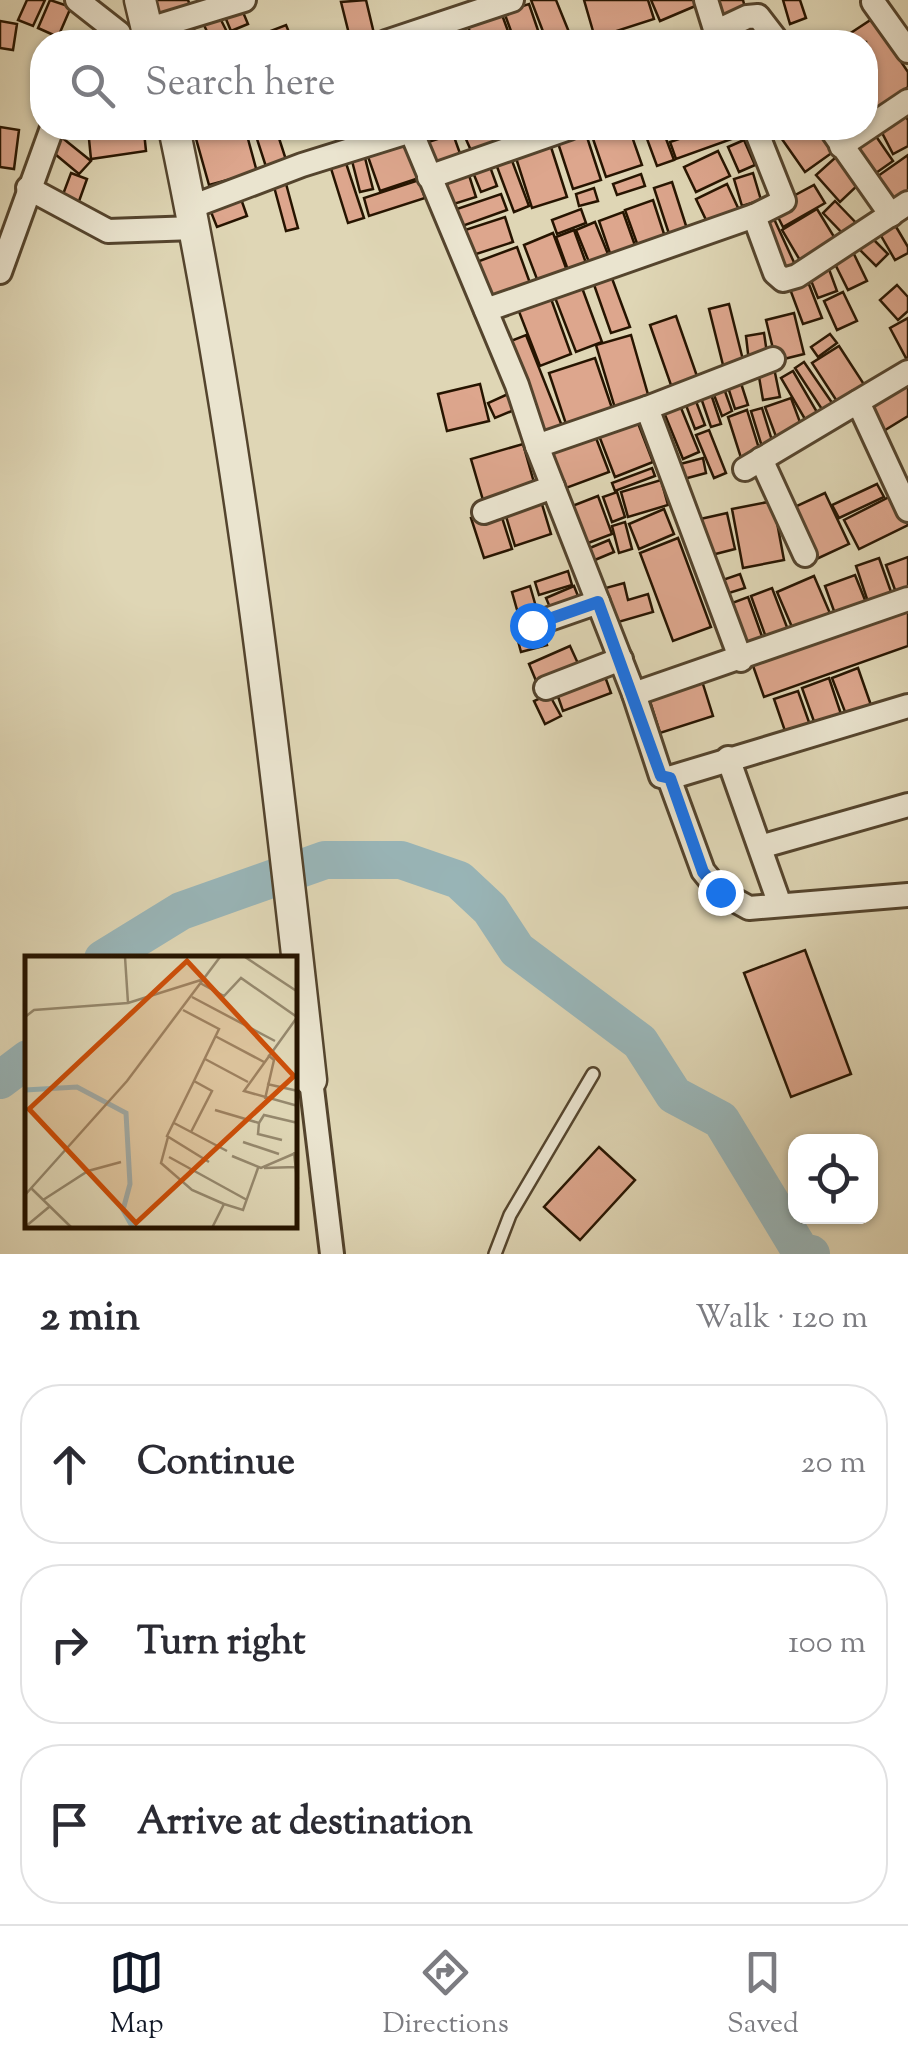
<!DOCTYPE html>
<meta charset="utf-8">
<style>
body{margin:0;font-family:"Sorts Mill Goudy",serif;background:#f2f2f3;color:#2b2b33}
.controls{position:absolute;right:30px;bottom:30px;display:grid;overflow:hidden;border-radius:20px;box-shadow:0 2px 8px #0004}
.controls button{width:90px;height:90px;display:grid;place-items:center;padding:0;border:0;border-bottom:2px solid #e1e1e2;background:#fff;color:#2b2b33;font:50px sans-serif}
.stop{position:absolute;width:30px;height:30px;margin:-22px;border:8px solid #1a73e8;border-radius:50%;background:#fff}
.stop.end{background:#1a73e8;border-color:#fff;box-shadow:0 2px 10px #0008}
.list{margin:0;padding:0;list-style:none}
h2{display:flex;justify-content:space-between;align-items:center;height:130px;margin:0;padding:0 40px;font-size:42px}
h2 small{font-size:32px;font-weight:400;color:#7c7c81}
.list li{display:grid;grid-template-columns:65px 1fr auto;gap:30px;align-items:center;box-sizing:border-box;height:160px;margin:0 20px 20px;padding:0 20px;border:2px solid #e1e1e2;border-radius:40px}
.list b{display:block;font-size:38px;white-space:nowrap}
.list em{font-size:32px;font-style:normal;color:#7c7c81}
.icon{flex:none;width:55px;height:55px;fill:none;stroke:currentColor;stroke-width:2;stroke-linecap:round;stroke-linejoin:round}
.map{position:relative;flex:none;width:908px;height:1254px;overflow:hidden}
.search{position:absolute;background:#fff;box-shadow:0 2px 8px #0004;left:30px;right:30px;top:30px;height:110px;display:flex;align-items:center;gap:25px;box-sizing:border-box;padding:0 35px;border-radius:40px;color:#7c7c81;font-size:38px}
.sheet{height:670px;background:#fff}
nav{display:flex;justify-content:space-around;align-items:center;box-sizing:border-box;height:140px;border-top:2px solid #e1e1e2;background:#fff;font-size:28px;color:#7c7c81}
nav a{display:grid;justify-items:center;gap:5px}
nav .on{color:#111827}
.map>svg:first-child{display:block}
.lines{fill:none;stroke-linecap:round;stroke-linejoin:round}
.river{stroke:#99b6b9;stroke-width:38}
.building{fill:#dda68d;stroke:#261400;stroke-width:2.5}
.service-casing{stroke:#54442d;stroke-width:16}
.minor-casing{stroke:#54442d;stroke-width:28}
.tertiary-casing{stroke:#54442d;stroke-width:35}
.service{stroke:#eae4cf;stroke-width:11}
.minor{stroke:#eae4cf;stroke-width:22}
.tertiary{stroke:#eae4cf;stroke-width:30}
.route{stroke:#1a73e8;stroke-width:12}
.inset-river{fill:none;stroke:#99b6b9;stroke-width:5}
.inset-road{fill:none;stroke:#95886d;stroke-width:2.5}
.view{fill:#cb4f0a;fill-opacity:0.15;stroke:#cb4f0a;stroke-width:5}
.inset-edge{fill:none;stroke:#261400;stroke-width:5}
</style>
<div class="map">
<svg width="908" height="1254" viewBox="0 0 908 1254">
<rect width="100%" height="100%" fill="#dfd6b5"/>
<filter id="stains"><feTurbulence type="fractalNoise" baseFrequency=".002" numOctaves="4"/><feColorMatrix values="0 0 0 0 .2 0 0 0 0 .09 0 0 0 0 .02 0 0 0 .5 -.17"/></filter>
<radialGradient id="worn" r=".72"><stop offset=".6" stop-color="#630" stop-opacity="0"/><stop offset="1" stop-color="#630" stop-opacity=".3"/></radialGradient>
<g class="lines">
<g class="river">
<polyline points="103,959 181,911 325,860 401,860 459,880 490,909 517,950 640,1042 674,1095 721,1120 801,1252 811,1254"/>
<polyline points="0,1080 28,1059"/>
</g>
</g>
<g class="building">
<polygon points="27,0 45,0 33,26 18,20"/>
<polygon points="50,0 71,7 58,37 38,28"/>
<polygon points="155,0 188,0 191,8 159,16"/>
<polygon points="366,0 376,42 351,42 341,2"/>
<polygon points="531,0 556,0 573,42 547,42"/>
<polygon points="584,0 648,0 654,19 595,38"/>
<polygon points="651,0 698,0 700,4 660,21"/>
<polygon points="714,0 743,0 745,8 720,17"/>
<polygon points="783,0 800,0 806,18 790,24"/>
<polygon points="529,4 542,42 515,42 504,12"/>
<polygon points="240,5 248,24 231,31 223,12"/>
<polygon points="501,12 512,42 473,42 467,23"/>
<polygon points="218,14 229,36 212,42 202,21"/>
<polygon points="872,19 908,72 908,87 876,110 866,95 866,42 837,42"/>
<polygon points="458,20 466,42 418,42"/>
<polygon points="0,21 17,24 13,50 0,48"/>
<polygon points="754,22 762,42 730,42 726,34"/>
<polygon points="286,25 293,42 257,42 255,37"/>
<polygon points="193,27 199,42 167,42 165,37"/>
<polygon points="902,110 908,120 908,146 893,154 877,123"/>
<polygon points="0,127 19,130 14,169 0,167"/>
<polygon points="193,128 245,128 257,172 209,185"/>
<polygon points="461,128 496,128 503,142 473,155"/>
<polygon points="607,128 629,128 642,165 606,177 591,133"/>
<polygon points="643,128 662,128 674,160 657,166"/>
<polygon points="711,128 737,128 740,136 676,159 670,142"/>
<polygon points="783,128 815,128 833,152 805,172 777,132"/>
<polygon points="871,129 893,161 866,180 844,148"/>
<polygon points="144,132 146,151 91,159 89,139"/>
<polygon points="277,132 288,166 268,173 257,139"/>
<polygon points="453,134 462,159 428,171 419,145"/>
<polygon points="586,134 601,180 573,189 558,143"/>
<polygon points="60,136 91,161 79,174 49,149"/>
<polygon points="405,137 419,178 380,191 366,151"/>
<polygon points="744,140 755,165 739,172 728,147"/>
<polygon points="551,147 567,197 532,208 516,158"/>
<polygon points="718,151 730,176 696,192 684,167"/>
<polygon points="364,154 373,189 360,192 351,157"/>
<polygon points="908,155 908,194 887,209 868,183"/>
<polygon points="344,157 364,218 348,223 329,162"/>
<polygon points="836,157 859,184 840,202 816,175"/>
<polygon points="511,158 529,206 514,212 496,164"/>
<polygon points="489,164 497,186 481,192 472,170"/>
<polygon points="467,169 476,197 441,208 433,179"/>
<polygon points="71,173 87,179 78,204 62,197"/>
<polygon points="753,173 761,200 742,206 734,179"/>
<polygon points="641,174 645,186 617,195 613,184"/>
<polygon points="285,180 298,228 286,231 273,183"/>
<polygon points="419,180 425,198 369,216 364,198"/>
<polygon points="672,182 689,235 671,240 654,188"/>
<polygon points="727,184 739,210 708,224 696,199"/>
<polygon points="814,185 825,203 783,227 773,207"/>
<polygon points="594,188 598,201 579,206 576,194"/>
<polygon points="501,194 507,210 454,229 448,212"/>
<polygon points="240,196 247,216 217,227 209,207"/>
<polygon points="653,200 666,240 639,249 625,210"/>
<polygon points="835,201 860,227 848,239 823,213"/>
<polygon points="769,208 798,271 773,282 745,220"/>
<polygon points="581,209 586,223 557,234 552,220"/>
<polygon points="817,209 836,240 801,262 782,230"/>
<polygon points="623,212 637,251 612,259 599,221"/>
<polygon points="505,217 513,242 467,257 459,232"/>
<polygon points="595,222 610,259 591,267 576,230"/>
<polygon points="895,225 908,247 908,253 895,260 880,234"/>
<polygon points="574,230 586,263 568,270 556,237"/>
<polygon points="553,233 569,276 540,287 524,245"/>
<polygon points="869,235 888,254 876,266 857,247"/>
<polygon points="517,247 530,283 479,301 466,266"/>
<polygon points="851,248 867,281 848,290 832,258"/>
<polygon points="826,261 837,291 818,298 806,268"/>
<polygon points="610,273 630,327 611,333 592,279"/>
<polygon points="805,274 822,318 803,324 787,281"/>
<polygon points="581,285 602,342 576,352 554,295"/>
<polygon points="897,285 908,297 908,311 898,320 880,300"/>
<polygon points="843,292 857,321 837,330 824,301"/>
<polygon points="550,296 571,354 540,366 518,309"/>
<polygon points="729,304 744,364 724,369 709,309"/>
<polygon points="794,313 804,354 776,361 766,320"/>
<polygon points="676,316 698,379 672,388 650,325"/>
<polygon points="908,318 908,362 890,328"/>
<polygon points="764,333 768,360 749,362 746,336"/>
<polygon points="830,334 837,343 818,357 811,347"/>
<polygon points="526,335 562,426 534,437 498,346"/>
<polygon points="631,335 649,398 615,408 596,345"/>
<polygon points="839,346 869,392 842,409 812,363"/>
<polygon points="595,358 614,414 568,430 549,373"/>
<polygon points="804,362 837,410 827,417 795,368"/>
<polygon points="774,368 780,397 763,400 758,371"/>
<polygon points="793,371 821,419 809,426 781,378"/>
<polygon points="739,377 748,405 735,409 726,381"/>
<polygon points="908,381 908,416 877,435 862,410"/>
<polygon points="722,383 732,411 722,416 711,387"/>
<polygon points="480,384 489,421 447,431 438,394"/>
<polygon points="710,391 721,424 711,427 700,395"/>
<polygon points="508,394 514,410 495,418 488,403"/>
<polygon points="694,396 705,425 695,429 684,400"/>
<polygon points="791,398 804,433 778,442 765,407"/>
<polygon points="679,403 699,452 683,459 663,410"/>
<polygon points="762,408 774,447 763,450 751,411"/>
<polygon points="747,410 761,455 742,461 728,417"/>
<polygon points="636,418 653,462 615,477 598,433"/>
<polygon points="593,430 609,472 550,494 534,453"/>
<polygon points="709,430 726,473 714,478 696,435"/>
<polygon points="523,444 535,486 483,500 471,459"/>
<polygon points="703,458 706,473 669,483 665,468"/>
<polygon points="652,468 655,476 615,491 612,483"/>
<polygon points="661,480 668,505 628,517 621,492"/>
<polygon points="877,484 884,497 839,518 832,505"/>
<polygon points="538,491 551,534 515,546 502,503"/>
<polygon points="617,492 625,517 612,522 603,497"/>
<polygon points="825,493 849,544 810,562 786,511"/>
<polygon points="895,494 908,525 859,549 844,520"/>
<polygon points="598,496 612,534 575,548 562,510"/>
<polygon points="773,501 784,560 743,568 732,509"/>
<polygon points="499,508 512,549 484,558 471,518"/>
<polygon points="664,509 674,534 639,549 629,524"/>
<polygon points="727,513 735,549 696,559 687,522"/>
<polygon points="625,522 632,549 619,553 612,526"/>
<polygon points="678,538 711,627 673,641 640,553"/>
<polygon points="609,540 614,552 590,562 585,550"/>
<polygon points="908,557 908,597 899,601 886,565"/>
<polygon points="879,558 895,603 871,611 856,566"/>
<polygon points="568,571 572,585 539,595 535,582"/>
<polygon points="740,574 745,588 713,598 708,585"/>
<polygon points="855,575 869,610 838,622 825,586"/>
<polygon points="814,576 832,618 795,634 777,592"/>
<polygon points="624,583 628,600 648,594 653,612 601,627 591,592"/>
<polygon points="530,586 547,645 521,652 514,626 521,624 512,592"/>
<polygon points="574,586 582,606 554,617 546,598"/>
<polygon points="772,588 790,635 768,643 751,596"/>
<polygon points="748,597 764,642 733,654 716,609"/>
<polygon points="908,608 908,646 764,697 752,663"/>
<polygon points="570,646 581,670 539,688 529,664"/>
<polygon points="858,668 872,708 847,717 832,678"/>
<polygon points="603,671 611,693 563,711 555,688"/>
<polygon points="829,678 842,717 816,727 802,688"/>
<polygon points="702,681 713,716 660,733 649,698"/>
<polygon points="798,691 810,725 786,734 774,699"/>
<polygon points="549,694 561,716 545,724 534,701"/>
<polygon points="805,950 851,1074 791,1097 744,973"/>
<polygon points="599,1147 635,1180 580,1240 544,1207"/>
</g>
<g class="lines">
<g class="service-casing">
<polyline id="service" points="495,1254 510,1215 593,1074"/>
</g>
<g class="minor-casing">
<g id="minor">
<polyline points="77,0 119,33"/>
<polyline points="706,0 719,42"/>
<polyline points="873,2 908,51"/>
<polyline points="146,30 244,0"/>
<polyline points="715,32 747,17 758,16 778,42"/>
<polyline points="386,42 512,0"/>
<polyline points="755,128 784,201 754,216 775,273 783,280 797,276 908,203"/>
<polyline points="830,128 891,215"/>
<polyline points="841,146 908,101"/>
<polyline points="429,177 569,128"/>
<polyline points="28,188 108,231 195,228"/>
<polyline points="191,207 302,165 411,131 517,385 537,446 647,408 741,660"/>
<polyline points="0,272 52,128"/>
<polyline points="486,310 754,216"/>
<polyline points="858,402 908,510"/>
<polyline points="647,408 773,359"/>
<polyline points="537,446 634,694 661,776 669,778 908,706"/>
<polyline points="761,459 805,555"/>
<polyline points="745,469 908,372"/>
<polyline points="484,512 553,487"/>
<polyline points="532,625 598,602"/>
<polyline points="546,688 621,659"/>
<polyline points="634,694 908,599"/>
<polyline points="728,758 780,905"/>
<polyline points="669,778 703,871 720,892 749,908 908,895"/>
<polyline points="760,847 908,805"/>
<polyline points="311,1080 332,1254"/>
</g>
</g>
<g class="tertiary-casing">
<g id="tertiary">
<polyline points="140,0 150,42"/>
<path d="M174,128C240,441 276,762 311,1080"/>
</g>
</g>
<use href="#service" class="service"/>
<use href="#minor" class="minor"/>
<use href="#tertiary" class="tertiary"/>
</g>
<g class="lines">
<polyline class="route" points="532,625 598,602 661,776 670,778 703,872 720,892"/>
</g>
<g transform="translate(25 956)">
<rect width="272" height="272" fill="#dfd6b5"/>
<path class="inset-river" d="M0,134L52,131L101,157L105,228L98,254L108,272"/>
<path class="inset-road" d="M100,1L103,47M220,1L273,36M175,27L199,40L216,22L272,61M167,41L250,85M158,54L194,73L169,125L187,135L166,176M273,60L219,135L273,150M0,61L9,54L103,47L176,24M190,80L239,106M180,103L223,126M169,125L142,180L184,206M242,128L273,135M240,143L249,104L243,99M190,154L234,167L239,159L273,167M149,167L202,195M234,167L233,178L257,184M143,181L136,207L167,234L199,248M218,186L254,198M269,196L273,233M207,200L236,212L273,196M144,201L222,244M239,212L271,211M7,233L47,272M0,239L102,125L195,1M18,244L63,215L96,206M0,271L24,251M187,272L199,248L218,254L233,212"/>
<path class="view" d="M162,5L269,120L111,267L4,153Z"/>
<rect width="272" height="272" class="inset-edge"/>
</g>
<rect width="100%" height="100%" filter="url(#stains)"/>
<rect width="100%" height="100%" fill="url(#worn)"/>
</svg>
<div class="controls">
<button><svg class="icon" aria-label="locate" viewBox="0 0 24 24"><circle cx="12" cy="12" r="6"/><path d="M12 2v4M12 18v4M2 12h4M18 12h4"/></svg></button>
</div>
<div class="stop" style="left:532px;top:625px"></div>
<div class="stop end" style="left:720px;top:892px"></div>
<div class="search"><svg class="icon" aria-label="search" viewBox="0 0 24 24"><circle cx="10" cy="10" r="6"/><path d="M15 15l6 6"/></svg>Search here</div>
</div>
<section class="sheet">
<h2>2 min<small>Walk · 120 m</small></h2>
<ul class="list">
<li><svg class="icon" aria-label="ahead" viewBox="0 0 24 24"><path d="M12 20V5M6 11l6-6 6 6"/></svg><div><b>Continue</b></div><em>20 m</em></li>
<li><svg class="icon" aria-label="right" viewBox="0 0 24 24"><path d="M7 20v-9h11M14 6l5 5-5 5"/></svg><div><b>Turn right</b></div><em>100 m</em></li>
<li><svg class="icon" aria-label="arrive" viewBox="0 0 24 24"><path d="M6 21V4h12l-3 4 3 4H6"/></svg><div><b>Arrive at destination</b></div></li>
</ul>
</section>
<nav>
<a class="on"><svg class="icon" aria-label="map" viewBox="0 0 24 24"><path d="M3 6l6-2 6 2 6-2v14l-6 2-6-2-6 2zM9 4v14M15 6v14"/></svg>Map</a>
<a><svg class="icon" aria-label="directions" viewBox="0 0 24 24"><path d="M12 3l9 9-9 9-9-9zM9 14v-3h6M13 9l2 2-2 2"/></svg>Directions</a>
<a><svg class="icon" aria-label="saved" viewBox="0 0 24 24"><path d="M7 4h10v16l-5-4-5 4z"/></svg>Saved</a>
</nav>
